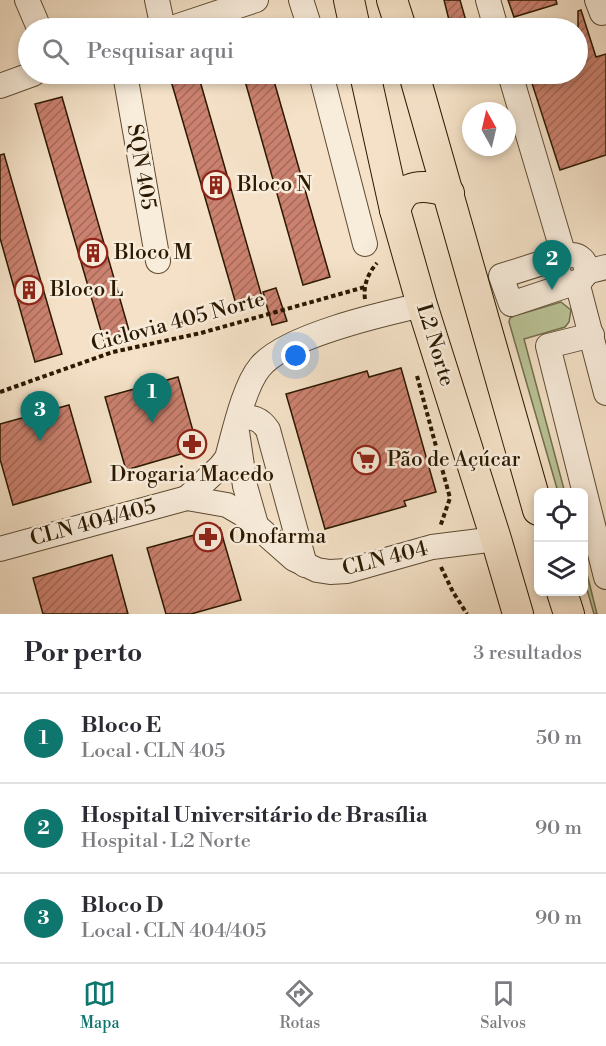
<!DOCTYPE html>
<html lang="pt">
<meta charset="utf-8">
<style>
body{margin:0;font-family:"Libre Bodoni",serif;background:#f2f2f3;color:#2b2b33}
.controls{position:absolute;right:18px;bottom:18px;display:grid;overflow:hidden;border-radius:9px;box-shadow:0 3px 9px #0003}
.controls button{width:54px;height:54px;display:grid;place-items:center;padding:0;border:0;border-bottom:2px solid #e1e1e2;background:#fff;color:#2b2b33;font:30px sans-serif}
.compass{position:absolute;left:462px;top:102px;width:54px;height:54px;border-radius:50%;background:#fff;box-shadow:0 3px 9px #0003;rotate:352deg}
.you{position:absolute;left:296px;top:356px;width:21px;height:21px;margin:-15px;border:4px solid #fff;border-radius:50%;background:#1a73e8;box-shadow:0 0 0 9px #1a73e833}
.badge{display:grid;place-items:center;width:39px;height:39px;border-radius:50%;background:#0f766e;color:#fff;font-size:20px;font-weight:700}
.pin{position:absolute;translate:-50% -50px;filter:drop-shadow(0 2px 3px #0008)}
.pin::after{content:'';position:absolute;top:32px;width:21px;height:18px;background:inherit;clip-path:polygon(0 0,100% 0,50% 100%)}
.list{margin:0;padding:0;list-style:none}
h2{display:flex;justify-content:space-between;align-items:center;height:78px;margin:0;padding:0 24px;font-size:26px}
h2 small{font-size:20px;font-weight:400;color:#7c7c81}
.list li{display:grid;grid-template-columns:39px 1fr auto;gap:18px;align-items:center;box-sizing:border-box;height:90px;padding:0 24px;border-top:2px solid #e1e1e2}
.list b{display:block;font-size:22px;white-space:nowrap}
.list p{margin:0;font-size:20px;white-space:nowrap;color:#7c7c81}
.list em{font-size:20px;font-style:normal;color:#7c7c81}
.icon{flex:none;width:33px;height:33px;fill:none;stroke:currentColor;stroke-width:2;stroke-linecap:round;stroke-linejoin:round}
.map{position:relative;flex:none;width:606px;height:614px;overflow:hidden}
.search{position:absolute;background:#fff;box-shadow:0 3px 9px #0003;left:18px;right:18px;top:18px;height:66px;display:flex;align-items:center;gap:15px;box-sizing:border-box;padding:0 21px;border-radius:33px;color:#7c7c81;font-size:22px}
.sheet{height:348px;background:#fff}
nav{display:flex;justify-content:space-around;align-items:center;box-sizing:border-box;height:84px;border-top:2px solid #e1e1e2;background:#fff;font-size:16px;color:#7c7c81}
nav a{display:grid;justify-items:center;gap:3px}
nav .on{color:#0f766e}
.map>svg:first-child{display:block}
.grass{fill:#b9c397;stroke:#726e4c;stroke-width:1.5}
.building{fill:url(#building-hatch);stroke:#2b1901;stroke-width:1.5}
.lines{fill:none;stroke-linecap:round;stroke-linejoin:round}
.minor-casing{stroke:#5d4b32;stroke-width:26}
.major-casing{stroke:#2b1901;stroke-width:32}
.path{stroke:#2b1901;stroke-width:4;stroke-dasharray:4.5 3;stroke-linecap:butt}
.minor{stroke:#f8ecdb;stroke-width:24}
.major{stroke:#f4e1c7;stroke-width:30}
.labels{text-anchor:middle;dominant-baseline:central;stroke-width:5;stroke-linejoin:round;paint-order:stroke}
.street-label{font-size:21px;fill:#2b1901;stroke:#f8ecdb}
.poi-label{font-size:21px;fill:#2b1901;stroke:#f8ecdb;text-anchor:start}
</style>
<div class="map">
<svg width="606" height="614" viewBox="0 0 606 614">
<defs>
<pattern id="building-hatch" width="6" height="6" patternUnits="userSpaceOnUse" patternTransform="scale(1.5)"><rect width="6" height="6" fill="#cb816f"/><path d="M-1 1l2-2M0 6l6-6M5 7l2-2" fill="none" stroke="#a56959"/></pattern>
</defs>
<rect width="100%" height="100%" fill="#f4e1c7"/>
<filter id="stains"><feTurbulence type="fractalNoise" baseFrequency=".00333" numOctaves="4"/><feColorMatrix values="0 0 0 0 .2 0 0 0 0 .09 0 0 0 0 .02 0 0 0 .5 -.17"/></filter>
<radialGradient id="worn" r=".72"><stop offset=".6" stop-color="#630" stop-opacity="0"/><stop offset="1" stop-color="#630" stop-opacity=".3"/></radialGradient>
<g class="grass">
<polygon points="561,302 571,310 569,322 565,327 524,339 565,493 558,492 509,322 510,318 514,316"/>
<polygon points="584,562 597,614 594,614 584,579"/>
</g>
<g class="building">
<polygon points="444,0 460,0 468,28 451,28"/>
<polygon points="508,0 556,0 557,4 514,17"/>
<polygon points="581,10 596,57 606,54 606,155 560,170 529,74 578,74 578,11"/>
<polygon points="169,74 198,74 262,297 236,304"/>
<polygon points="243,74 272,74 330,277 303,285"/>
<polygon points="62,97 130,334 104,341 35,104"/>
<polygon points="4,154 62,354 35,362 0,238 0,155"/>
<polygon points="276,288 287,321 272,325 263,292"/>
<polygon points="401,368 436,492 404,501 406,506 325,529 286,394 367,371 369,377"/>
<polygon points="178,377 198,449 126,470 105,397"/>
<polygon points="69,405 91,482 13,505 0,459 0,424"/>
<polygon points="220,528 241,600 191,614 166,614 147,548"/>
<polygon points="112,555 128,614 43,614 33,578"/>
</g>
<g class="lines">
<g class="minor-casing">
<g id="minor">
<polyline points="27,0 39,28"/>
<polyline points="157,0 163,28"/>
<polyline points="301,0 310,28"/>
<polyline points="488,0 496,28"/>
<polyline points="597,0 602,13"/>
<polyline points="172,28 256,0"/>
<polyline points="125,74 158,261"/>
<polyline points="321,74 365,244"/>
<polyline points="510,74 564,256 501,276 511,304 577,282 606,393"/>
<polyline points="0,86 33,74"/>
<circle cx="572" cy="269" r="14"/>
<polyline points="586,272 606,267"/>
<polyline points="592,335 548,346 606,577"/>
<path d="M239,417C253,417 260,418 268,430L305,565"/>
<polyline points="237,432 245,486 257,528"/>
<path d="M187,498L220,467L227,458C234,433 244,386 260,367C285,336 382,314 422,305"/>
<polyline points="0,549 187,498 227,505 244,515 294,559 317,570 330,572 347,571 432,547 496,539"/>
</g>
</g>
<g class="major-casing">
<g id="major">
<polyline points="349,0 355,28"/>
<polyline points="392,0 401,28"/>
<polyline points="365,74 395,210 422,305 496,539 518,614"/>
<polyline points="414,74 538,510"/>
<path d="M395,210C397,205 399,200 402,196C412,182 436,187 449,193"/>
<polyline points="562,592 569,614"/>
</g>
</g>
<g class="path">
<path d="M365,299C363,286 368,273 377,263"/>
<polyline points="417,376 450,498 440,527"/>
<polyline points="0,392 113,352 201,333 365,287"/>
<polyline points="441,567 453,592 467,614"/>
</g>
<use href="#minor" class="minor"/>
<use href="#major" class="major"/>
</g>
<defs>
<g id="building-ring" transform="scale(1.5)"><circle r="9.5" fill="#f8ecdb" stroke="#8f2418" stroke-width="1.5"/><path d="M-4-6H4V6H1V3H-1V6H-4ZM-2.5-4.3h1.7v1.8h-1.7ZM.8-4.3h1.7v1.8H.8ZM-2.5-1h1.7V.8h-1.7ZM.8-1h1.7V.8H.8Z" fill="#8f2418"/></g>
<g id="pharmacy-ring" transform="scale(1.5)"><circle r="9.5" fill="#f8ecdb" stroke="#8f2418" stroke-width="1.5"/><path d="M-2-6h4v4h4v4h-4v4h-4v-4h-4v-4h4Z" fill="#8f2418"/></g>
<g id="supermarket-ring" transform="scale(1.5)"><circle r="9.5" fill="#f8ecdb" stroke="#8f2418" stroke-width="1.5"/><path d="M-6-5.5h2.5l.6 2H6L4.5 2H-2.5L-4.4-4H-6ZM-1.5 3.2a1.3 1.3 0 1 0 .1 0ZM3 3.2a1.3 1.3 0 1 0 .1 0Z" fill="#8f2418"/></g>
</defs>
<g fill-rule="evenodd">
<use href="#building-ring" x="216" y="185"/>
<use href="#building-ring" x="93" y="253"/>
<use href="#building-ring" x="29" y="290"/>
<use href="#pharmacy-ring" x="192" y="444"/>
<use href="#supermarket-ring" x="366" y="460"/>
<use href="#pharmacy-ring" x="208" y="537"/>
</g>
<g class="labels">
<g class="street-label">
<text transform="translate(141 167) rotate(80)">SQN 405</text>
<text transform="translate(178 322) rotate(-15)">Ciclovia 405 Norte</text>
<text transform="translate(435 345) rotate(73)">L2 Norte</text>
<text transform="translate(93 523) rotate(-15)">CLN 404/405</text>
<text transform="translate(385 559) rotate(-14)">CLN 404</text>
</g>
<g class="poi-label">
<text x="237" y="185">Bloco N</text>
<text x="114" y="253">Bloco M</text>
<text x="50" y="290">Bloco L</text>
<text x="387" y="460">Pão de Açúcar</text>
<text x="192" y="475" text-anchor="middle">Drogaria Macedo</text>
<text x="229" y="537">Onofarma</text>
</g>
</g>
<rect width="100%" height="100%" filter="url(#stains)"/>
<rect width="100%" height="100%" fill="url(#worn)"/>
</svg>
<div class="controls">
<button><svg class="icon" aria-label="locate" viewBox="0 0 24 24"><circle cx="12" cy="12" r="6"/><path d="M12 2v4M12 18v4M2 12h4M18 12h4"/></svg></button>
<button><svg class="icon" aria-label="layers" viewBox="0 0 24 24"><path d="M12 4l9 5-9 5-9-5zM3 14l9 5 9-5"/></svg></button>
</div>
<svg class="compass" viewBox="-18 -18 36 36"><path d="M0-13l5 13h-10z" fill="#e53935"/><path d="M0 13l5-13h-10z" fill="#7c7c81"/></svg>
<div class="you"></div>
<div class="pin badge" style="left:152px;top:423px">1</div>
<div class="pin badge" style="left:552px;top:290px">2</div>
<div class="pin badge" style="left:40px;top:441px">3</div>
<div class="search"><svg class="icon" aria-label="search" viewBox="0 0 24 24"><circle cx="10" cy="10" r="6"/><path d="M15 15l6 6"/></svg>Pesquisar aqui</div>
</div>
<section class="sheet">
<h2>Por perto<small>3 resultados</small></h2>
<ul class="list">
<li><span class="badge">1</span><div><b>Bloco E</b><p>Local · CLN 405</p></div><em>50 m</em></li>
<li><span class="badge">2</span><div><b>Hospital Universitário de Brasília</b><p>Hospital · L2 Norte</p></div><em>90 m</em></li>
<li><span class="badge">3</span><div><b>Bloco D</b><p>Local · CLN 404/405</p></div><em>90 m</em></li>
</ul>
</section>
<nav>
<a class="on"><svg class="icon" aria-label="map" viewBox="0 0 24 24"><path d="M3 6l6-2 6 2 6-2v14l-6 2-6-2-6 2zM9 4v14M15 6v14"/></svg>Mapa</a>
<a><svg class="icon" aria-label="directions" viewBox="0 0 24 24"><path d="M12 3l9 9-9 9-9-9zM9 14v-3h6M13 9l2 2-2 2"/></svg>Rotas</a>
<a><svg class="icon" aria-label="saved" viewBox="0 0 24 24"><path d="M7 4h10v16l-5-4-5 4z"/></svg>Salvos</a>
</nav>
